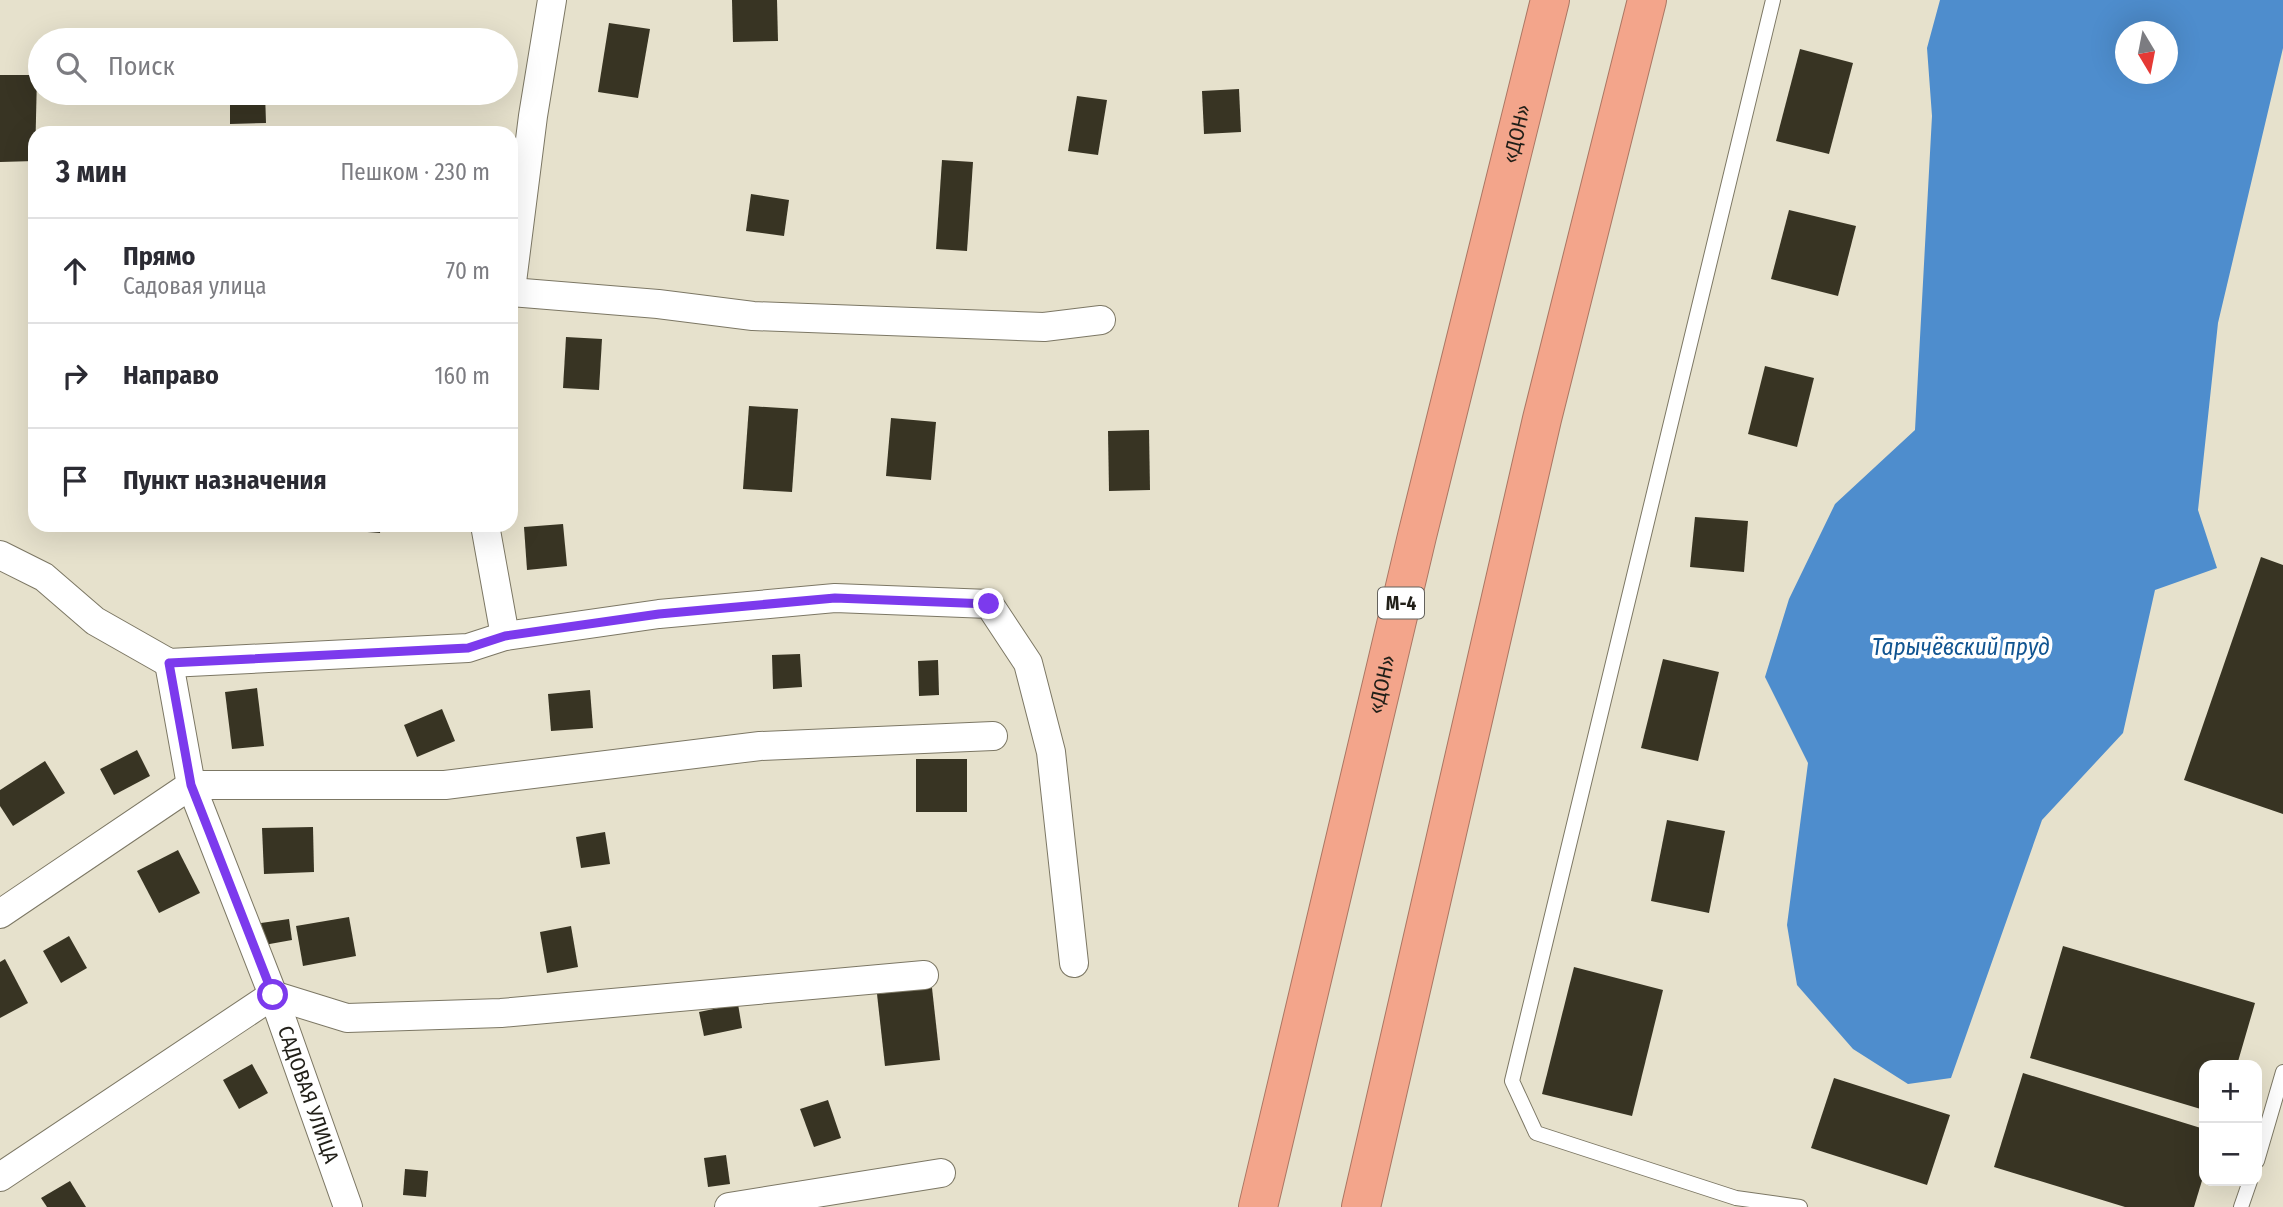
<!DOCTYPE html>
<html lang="ru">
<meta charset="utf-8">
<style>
body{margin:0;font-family:"Fira Sans Condensed",sans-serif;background:#f7f7f7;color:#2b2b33}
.controls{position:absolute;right:21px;bottom:21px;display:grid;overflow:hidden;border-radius:14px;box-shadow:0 7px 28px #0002}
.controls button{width:63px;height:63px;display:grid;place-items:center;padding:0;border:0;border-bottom:2px solid #e1e1e2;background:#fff;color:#2b2b33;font:35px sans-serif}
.compass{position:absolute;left:2115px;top:21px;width:63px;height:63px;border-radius:50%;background:#fff;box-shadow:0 7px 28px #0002;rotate:170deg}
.stop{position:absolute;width:21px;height:21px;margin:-16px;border:5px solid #7c3aed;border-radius:50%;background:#fff}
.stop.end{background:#7c3aed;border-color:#fff;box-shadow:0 2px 7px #0008}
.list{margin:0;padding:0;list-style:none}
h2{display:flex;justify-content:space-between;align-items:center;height:91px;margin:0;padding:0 28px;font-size:30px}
h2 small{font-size:23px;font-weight:400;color:#7c7c81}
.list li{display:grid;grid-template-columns:46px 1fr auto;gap:21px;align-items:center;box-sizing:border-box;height:105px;padding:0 28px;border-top:2px solid #e1e1e2}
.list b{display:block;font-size:26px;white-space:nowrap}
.list p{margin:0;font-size:23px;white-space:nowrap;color:#7c7c81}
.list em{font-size:23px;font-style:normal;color:#7c7c81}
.icon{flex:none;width:38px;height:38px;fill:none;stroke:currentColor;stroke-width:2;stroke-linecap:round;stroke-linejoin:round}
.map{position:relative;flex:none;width:2283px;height:1207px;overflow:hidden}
.search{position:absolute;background:#fff;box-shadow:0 7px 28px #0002;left:28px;top:28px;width:490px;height:77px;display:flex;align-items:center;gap:18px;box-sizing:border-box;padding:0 24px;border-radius:38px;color:#7c7c81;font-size:26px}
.panel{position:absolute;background:#fff;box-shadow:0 7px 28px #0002;left:28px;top:126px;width:490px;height:406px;border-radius:21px}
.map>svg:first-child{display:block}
.water{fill:#4e8dcd;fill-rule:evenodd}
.building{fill:#383423}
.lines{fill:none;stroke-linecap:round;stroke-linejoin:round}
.lane-casing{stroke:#7c7764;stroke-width:16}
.street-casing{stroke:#7c7764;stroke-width:30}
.highway-casing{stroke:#aa7663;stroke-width:40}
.lane{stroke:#fff;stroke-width:14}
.street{stroke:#fff;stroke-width:28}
.highway{stroke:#f3a58b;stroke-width:38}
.route{stroke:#7c3aed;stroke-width:9}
.labels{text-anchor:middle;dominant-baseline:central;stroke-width:7;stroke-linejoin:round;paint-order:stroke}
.shield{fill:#fff;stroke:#64625d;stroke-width:2}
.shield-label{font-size:19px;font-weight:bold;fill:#211f18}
.street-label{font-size:21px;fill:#211f18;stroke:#fff}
.water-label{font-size:23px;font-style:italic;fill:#105491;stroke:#fff}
</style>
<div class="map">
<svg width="2283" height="1207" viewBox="0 0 2283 1207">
<rect width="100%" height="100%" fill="#e6e1cc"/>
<path class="water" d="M1940,0H2283V48L2218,323L2198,510L2217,568L2155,590L2123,733L2042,820L1951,1078L1908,1084L1853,1049L1797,985L1787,925L1808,763L1765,677L1789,599L1835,504L1915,430L1932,116L1927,48ZM2126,32H2168V74H2126Z"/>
<g class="building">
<polygon points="732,0 777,0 778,41 733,42"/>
<polygon points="609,23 650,29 638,98 598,92"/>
<polygon points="1800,49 1853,63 1829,154 1776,141"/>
<polygon points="0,75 37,75 35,161 0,162"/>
<polygon points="1239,89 1241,132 1204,134 1202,91"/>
<polygon points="230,93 265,93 266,123 230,124"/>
<polygon points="1077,96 1107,100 1098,155 1068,151"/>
<polygon points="942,160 973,162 967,251 936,249"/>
<polygon points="751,194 789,200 784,236 746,231"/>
<polygon points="1789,210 1856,226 1838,296 1771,279"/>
<polygon points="566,337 602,339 599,390 563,388"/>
<polygon points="1765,366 1814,378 1797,447 1748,434"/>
<polygon points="749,406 798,409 792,492 743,489"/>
<polygon points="891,418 936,422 931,480 886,476"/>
<polygon points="1149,430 1150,490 1109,491 1108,431"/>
<polygon points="1695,517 1748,521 1744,572 1690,567"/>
<polygon points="563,524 567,566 527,570 524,527"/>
<polygon points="316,525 381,525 380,533 316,528"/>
<polygon points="2261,557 2283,565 2283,814 2184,780"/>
<polygon points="800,654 802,687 773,689 772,655"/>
<polygon points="1663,659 1719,672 1698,761 1641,748"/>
<polygon points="938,660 939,695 919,696 918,661"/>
<polygon points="257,688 264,746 232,749 225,692"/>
<polygon points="590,690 593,728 551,731 548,694"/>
<polygon points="442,709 455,741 417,757 404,725"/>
<polygon points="137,750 150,776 114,795 100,769"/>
<rect x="916" y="759" width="51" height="53"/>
<polygon points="45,761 65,793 13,826 0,806 0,790"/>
<polygon points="1667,820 1725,831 1709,913 1651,901"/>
<polygon points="313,827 314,872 264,874 262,828"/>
<polygon points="605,832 610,864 581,868 576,837"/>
<polygon points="178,850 200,893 159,913 137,871"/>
<polygon points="349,917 356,956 303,966 296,926"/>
<polygon points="289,919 292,940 264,945 261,923"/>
<polygon points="571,926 578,967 547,973 540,932"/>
<polygon points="69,936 87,968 61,983 43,951"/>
<polygon points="2063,946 2255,1003 2237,1065 2204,1065 2204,1110 2030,1058"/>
<polygon points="5,959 28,1003 0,1018 0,962"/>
<polygon points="1574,967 1663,990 1632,1116 1542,1094"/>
<polygon points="932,988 940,1060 885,1066 877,994"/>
<polygon points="738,1004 742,1028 704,1036 699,1012"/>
<polygon points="252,1064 268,1093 239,1109 223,1080"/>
<polygon points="2023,1073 2204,1129 2204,1174 2194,1207 2125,1207 1994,1167"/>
<polygon points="1834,1078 1950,1115 1927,1185 1811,1148"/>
<polygon points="828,1100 841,1138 814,1147 800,1109"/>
<polygon points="726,1155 730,1184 708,1187 704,1158"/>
<polygon points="405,1169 428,1171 426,1197 403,1195"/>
<polygon points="70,1181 86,1207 47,1207 41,1198"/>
</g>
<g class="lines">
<g class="lane-casing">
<g id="lane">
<polyline points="1773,0 1512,1081 1536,1133 1736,1198 1800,1207"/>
<polyline points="2257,1161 2283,1072"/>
<polyline points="2241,1207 2250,1181"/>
</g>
</g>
<g class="street-casing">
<g id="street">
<polyline points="511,290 533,116 552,0"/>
<polyline points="511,292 658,304 753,316 1044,327 1101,320"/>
<polyline points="485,525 505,636"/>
<polyline points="0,555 44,577 95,621 169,663 468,648 505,636 659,614 835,598 989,604 1028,663 1051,752 1074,963"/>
<path id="s1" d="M169,663L191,785L273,995L348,1207"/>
<polyline points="0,914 191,785 445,785 760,746 993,736"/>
<polyline points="0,1177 273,995 347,1018 501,1013 924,975"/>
<polyline points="729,1207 941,1173"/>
</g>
</g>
<g class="highway-casing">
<g id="highway">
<path id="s2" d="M1258,1207L1417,536L1550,0"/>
<polyline points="1361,1207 1542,419 1647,0"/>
</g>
</g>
<use href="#lane" class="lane"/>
<use href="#street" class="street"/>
<use href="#highway" class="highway"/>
</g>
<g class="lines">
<polyline class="route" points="273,995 191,785 169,663 468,648 505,636 659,614 835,598 989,604"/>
</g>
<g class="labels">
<rect class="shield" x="1378" y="587.5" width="46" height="31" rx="5"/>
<g class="shield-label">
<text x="1401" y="603">М-4</text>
</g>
<g class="street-label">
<text stroke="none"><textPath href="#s2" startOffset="1104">«ДОН»</textPath></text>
<text stroke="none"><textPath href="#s2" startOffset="537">«ДОН»</textPath></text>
<text stroke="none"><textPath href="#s1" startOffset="455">САДОВАЯ УЛИЦА</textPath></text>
</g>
<g class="water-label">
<text x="1961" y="647">Тарычёвский пруд</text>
</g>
</g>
</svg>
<div class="controls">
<button>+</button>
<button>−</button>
</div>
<svg class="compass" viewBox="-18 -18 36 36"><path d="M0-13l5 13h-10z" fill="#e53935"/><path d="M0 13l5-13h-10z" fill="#7c7c81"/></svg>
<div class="stop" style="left:273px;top:995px"></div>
<div class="stop end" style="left:989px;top:604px"></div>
<div class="search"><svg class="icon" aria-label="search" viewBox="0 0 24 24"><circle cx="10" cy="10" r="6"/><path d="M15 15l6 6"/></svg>Поиск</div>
<section class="panel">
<h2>3 мин<small>Пешком · 230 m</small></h2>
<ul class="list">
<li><svg class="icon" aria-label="ahead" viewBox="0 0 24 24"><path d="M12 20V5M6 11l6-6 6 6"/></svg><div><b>Прямо</b><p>Садовая улица</p></div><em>70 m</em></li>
<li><svg class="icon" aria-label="right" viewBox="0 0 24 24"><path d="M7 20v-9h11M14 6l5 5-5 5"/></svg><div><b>Направо</b></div><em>160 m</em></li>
<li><svg class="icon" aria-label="arrive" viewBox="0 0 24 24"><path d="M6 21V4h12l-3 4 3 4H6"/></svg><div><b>Пункт назначения</b></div></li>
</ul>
</section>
</div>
